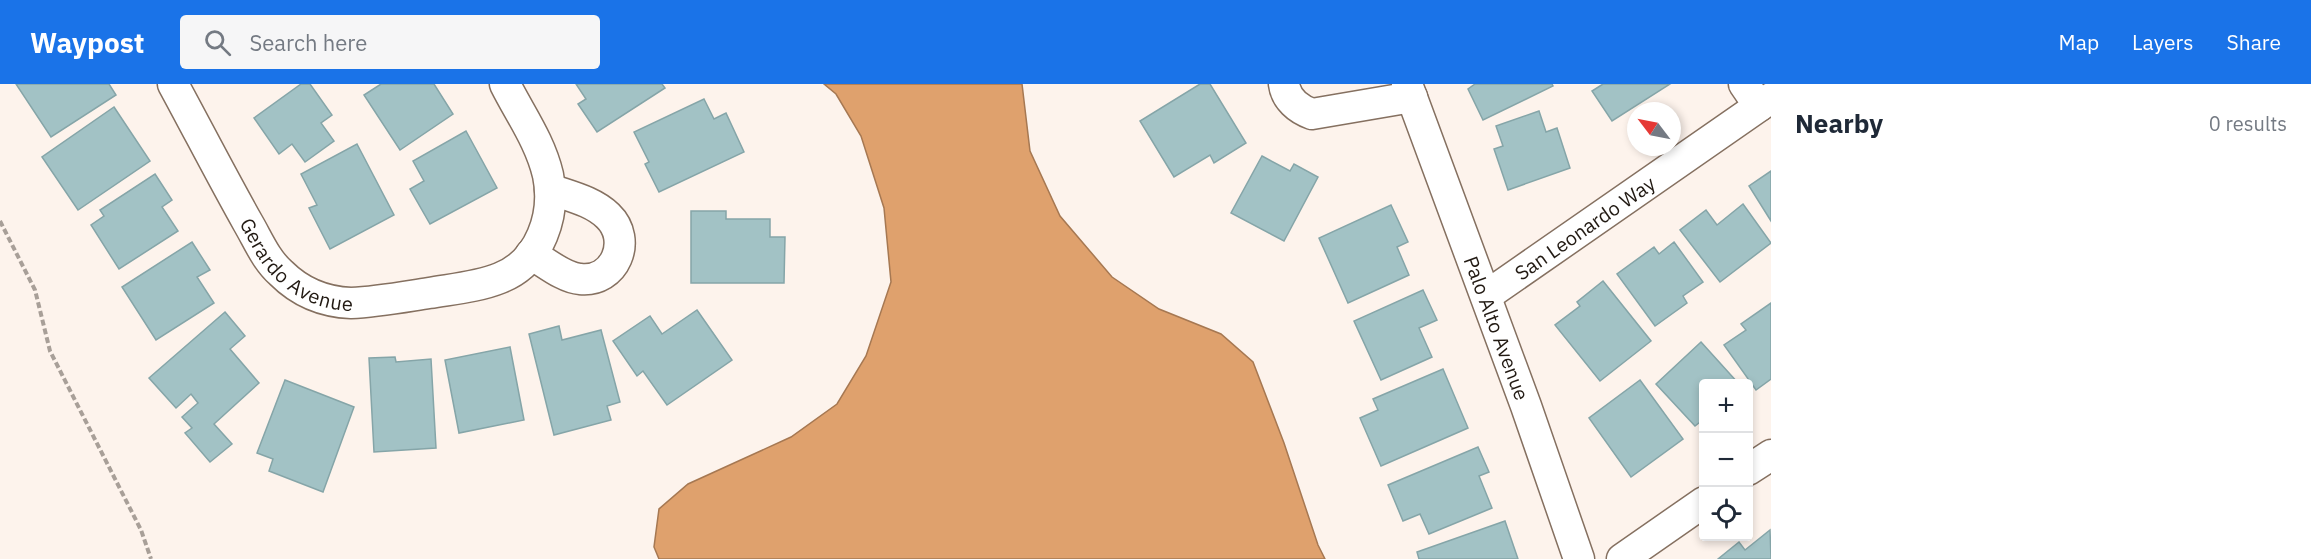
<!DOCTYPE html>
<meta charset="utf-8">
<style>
body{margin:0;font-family:"IBM Plex Sans",sans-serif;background:#f6f6f7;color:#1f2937}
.controls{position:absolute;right:18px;bottom:18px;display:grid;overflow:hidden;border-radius:6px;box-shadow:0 3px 9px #0003}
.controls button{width:54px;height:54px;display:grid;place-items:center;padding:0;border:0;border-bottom:2px solid #e0e1e3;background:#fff;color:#1f2937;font:30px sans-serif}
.compass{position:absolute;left:1627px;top:18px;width:54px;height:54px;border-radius:50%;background:#fff;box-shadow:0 3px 9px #0003;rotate:302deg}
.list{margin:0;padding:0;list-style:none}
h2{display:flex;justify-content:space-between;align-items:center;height:78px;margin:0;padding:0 24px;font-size:26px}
h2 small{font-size:20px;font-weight:400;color:#747a83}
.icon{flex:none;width:33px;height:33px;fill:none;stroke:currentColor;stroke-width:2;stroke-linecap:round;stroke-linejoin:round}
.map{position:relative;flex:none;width:1771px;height:475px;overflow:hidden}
header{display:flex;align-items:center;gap:36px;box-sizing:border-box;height:84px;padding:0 30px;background:#1a73e8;color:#fff}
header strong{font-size:28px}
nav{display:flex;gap:33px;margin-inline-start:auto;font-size:21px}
.search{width:420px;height:54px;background:#f6f6f7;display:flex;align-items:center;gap:15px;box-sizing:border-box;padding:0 21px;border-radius:6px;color:#747a83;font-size:22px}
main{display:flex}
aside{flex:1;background:#fff}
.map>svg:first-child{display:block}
.water{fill:#dfa16d;stroke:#a67852;stroke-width:1.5}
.building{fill:#a2c2c5;stroke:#85a5a8;stroke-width:1.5}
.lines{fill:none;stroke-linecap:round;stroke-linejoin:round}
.minor-casing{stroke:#857060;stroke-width:33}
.path{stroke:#a89f98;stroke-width:4;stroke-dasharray:6 3;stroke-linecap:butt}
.minor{stroke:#fff;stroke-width:30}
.labels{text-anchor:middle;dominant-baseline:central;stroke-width:4.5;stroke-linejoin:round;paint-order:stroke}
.street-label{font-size:20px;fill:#221a13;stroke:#fdf3ec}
</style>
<header>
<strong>Waypost</strong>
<div class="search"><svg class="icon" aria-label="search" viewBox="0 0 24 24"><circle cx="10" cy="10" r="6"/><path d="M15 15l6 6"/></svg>Search here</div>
<nav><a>Map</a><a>Layers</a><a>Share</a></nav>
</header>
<main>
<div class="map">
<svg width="1771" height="475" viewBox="0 0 1771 475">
<rect width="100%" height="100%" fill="#fdf3ec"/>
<polygon class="water" points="824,0 1022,0 1030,67 1060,132 1112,193 1159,225 1221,250 1253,278 1284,359 1318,461 1325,475 659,475 654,463 659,425 688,400 791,353 837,320 866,272 891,198 884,124 861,52 836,10"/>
<g class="building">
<polygon points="16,0 109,0 116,11 51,53"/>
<polygon points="301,0 310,0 332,31 321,39 334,57 305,78 292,60 279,70 254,34"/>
<polygon points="381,0 434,0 453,30 400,66 364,11"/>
<polygon points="576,0 662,0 665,4 597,48 578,20 586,15"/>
<polygon points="1200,0 1210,0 1246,59 1214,79 1210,71 1174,93 1140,37"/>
<polygon points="1475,0 1552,0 1553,2 1483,36 1468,5"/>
<polygon points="1603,0 1670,0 1612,37 1592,7"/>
<polygon points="704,15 714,35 726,29 744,68 659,108 645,80 649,78 634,48"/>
<polygon points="114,23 150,77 78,126 42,73"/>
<polygon points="1539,27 1546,48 1557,44 1570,84 1508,106 1494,65 1503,62 1496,42"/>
<polygon points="466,47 497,104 430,140 410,105 424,97 413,77"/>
<polygon points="357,60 394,131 330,165 309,124 317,121 301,90"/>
<polygon points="1262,72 1290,87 1294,80 1318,93 1284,157 1231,129"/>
<polygon points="1771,87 1771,137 1749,102"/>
<polygon points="155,90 172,116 162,123 178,147 119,185 91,141 104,132 100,126"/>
<polygon points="1743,120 1771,159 1720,198 1680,146 1706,126 1717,141"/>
<polygon points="1391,121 1408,158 1397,163 1409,191 1348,219 1319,154"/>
<polygon points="691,127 726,127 726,135 770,135 770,153 785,153 784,199 691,199"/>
<polygon points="192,158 210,186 197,193 214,219 156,256 122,203"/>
<polygon points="1674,158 1703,198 1683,212 1687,219 1655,242 1617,190 1654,163 1659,170"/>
<polygon points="1603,197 1651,257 1600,297 1555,241 1580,222 1577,218"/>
<polygon points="1423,206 1437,236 1419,244 1432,273 1381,296 1354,237"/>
<polygon points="1771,219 1771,295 1756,306 1724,261 1746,246 1741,240"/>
<polygon points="697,226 732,276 667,321 643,287 637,292 613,257 650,232 662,250"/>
<polygon points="225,228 245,252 230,265 259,299 214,340 232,360 210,378 185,349 192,344 182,333 198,319 191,310 176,324 149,294"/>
<polygon points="559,242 562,256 601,246 620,318 607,322 611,336 554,351 529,250"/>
<polygon points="1701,258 1739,300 1704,300 1704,335 1695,342 1656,300"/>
<polygon points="510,263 524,336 459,349 445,276"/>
<polygon points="395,273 396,278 431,275 436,364 374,368 369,274"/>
<polygon points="1443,285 1468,344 1381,382 1360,334 1378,326 1373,315"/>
<polygon points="285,296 354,323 323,408 269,387 273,375 257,369"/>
<polygon points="1640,296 1683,355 1631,393 1589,334"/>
<polygon points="1478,363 1489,388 1479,392 1492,424 1429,450 1420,430 1403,437 1388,401"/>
<polygon points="1505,437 1518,475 1419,475 1417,468"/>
<polygon points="1770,446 1771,475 1718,475 1739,458 1745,466"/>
</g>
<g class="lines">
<g class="minor-casing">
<g id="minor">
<path id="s1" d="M173,0C198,46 222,93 248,139C258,156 266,176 281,189C300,208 324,218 351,219C377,218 403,213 429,209C452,205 478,203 500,194C541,178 556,130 548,91C540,57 520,30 505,0"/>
<path d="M1284,0C1286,15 1298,25 1312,30L1412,13"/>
<path id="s2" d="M1407,0L1526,322L1579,475"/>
<polyline points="1744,0 1759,22"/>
<path d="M531,170C545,178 564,194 580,195C615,199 633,156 608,132C593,117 569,112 550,105"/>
<path id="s3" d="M1486,212L1771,14"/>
<polyline points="1748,386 1771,371"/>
<polyline points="1622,475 1704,418"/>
</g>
</g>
<polyline class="path" points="0,137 35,206 50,267 141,446 151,475"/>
<use href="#minor" class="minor"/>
</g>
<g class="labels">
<g class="street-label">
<text stroke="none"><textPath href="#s3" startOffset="120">San Leonardo Way</textPath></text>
<text stroke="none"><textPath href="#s1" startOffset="226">Gerardo Avenue</textPath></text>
<text stroke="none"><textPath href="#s2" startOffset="260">Palo Alto Avenue</textPath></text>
</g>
</g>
</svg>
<div class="controls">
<button>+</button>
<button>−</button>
<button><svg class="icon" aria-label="locate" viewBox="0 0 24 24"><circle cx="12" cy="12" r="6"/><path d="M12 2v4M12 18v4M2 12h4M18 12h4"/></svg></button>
</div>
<svg class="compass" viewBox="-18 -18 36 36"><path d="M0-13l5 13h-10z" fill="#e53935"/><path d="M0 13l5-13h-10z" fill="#747a83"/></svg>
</div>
<aside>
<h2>Nearby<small>0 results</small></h2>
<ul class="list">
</ul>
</aside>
</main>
